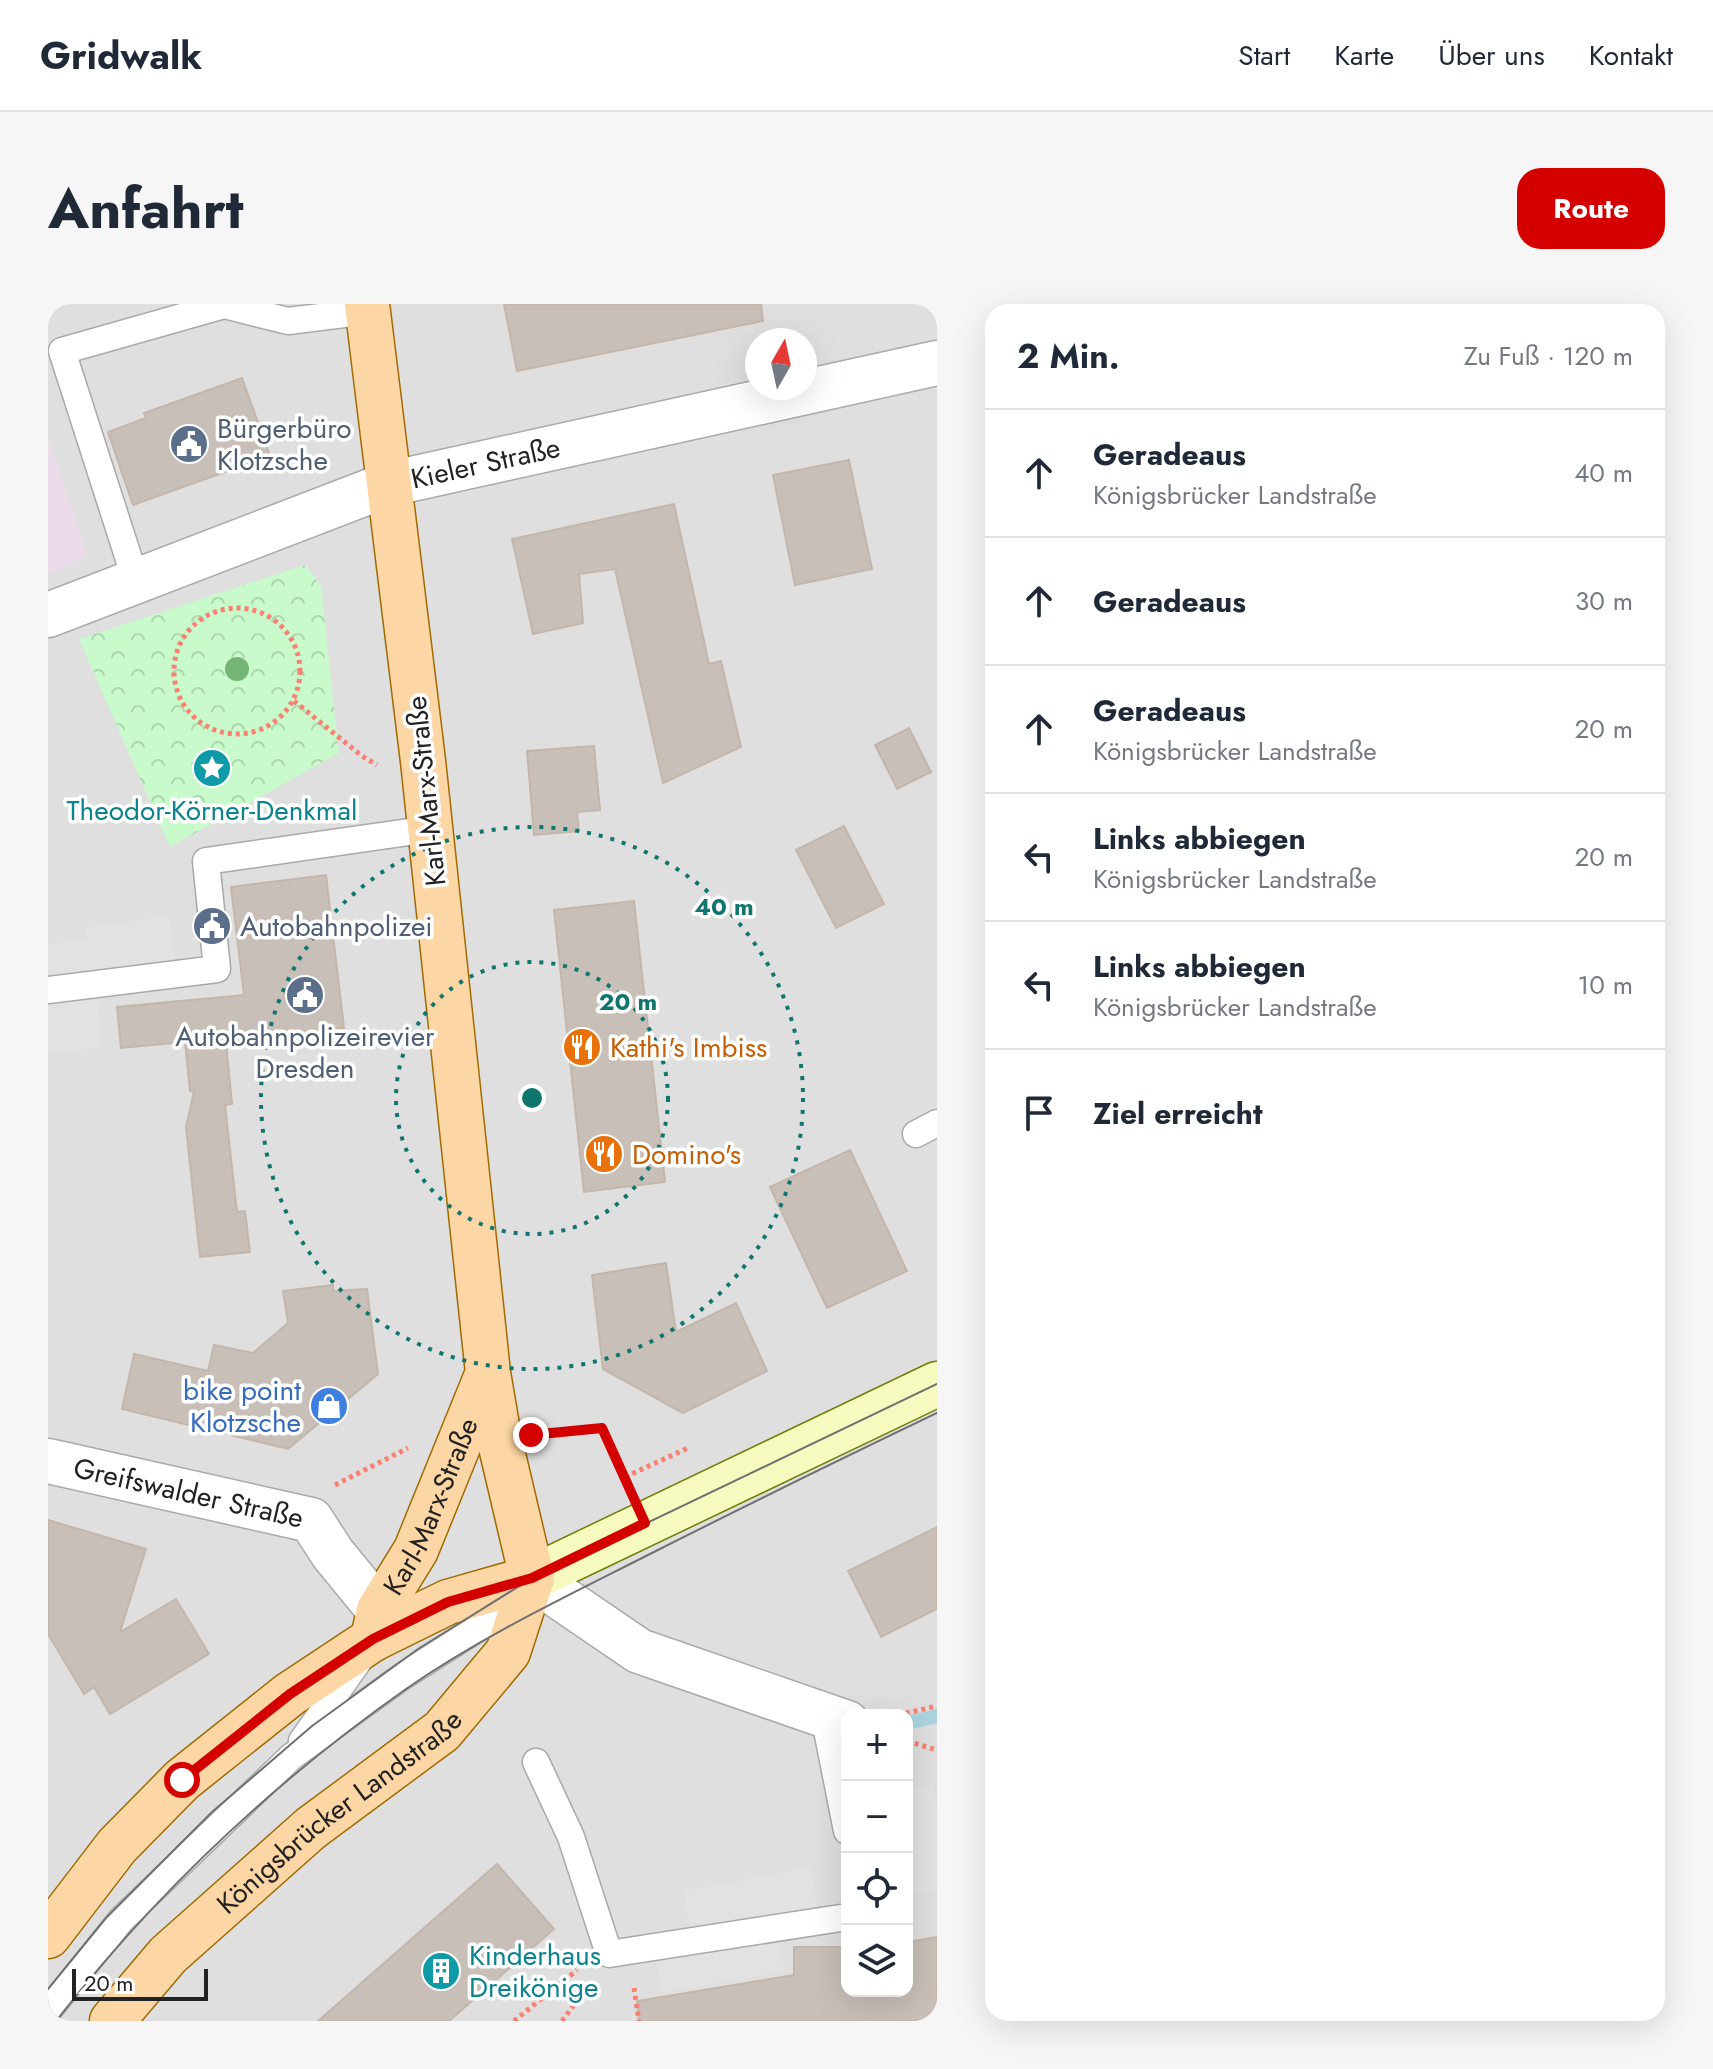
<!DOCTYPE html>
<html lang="de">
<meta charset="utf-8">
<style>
body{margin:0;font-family:Jost,sans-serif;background:#f6f6f7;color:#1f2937}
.controls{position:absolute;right:24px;bottom:24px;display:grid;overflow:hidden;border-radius:16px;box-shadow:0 8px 32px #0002}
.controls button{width:72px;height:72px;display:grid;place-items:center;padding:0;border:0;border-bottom:2px solid #e0e1e3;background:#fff;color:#1f2937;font:40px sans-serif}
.compass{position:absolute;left:697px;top:24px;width:72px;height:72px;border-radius:50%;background:#fff;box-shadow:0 8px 32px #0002;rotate:9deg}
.scale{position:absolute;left:24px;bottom:20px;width:136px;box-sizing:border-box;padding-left:8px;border:4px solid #222;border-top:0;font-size:22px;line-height:28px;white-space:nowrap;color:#222;-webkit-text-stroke:6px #fff;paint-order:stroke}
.stop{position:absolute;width:24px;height:24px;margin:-18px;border:6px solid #d40000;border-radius:50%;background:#fff}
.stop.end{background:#d40000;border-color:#fff;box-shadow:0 2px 8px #0008}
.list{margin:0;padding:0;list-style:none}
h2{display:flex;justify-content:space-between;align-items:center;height:104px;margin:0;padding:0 32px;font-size:34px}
h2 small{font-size:26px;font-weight:400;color:#747a83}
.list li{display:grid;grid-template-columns:52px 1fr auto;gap:24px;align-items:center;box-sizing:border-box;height:128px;padding:0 32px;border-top:2px solid #e0e1e3}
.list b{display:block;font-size:30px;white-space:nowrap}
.list p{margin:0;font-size:26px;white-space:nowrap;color:#747a83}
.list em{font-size:26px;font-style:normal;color:#747a83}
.icon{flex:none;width:44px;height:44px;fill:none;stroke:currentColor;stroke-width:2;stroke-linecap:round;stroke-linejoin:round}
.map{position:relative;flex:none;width:889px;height:1717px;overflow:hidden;border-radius:24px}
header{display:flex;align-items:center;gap:48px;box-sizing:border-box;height:112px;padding:0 40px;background:#fff;border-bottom:2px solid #e0e1e3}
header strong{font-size:38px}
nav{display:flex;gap:44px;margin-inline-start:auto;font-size:28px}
.intro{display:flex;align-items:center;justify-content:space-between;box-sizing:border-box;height:192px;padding:0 48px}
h1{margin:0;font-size:56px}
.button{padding:20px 36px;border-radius:24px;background:#d40000;color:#fff;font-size:28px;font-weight:700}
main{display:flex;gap:48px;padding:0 48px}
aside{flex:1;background:#fff;border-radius:24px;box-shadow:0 8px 32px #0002}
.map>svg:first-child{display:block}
.residential{fill:#e0dfdf;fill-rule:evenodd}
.industrial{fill:#ebdbe8}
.park{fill:url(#park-crowns)}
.parking{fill:#e2e2e2}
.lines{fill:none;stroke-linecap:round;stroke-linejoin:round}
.stream{stroke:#aad3df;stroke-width:14}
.building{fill:#c7bfb8;stroke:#c4b6ab;stroke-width:2}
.service-casing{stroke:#a9a9a9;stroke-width:29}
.minor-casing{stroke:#a9a9a9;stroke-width:47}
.secondary-casing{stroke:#707d05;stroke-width:47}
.primary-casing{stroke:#a06b00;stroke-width:47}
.path{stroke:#fa8072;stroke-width:5;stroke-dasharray:4 4;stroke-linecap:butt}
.service{stroke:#fff;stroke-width:26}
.minor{stroke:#fff;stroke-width:44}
.secondary{stroke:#f7fabf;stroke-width:44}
.primary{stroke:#fcd6a4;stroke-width:44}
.tram{stroke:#707070;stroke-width:2}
.tree{fill:#74b475}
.route{stroke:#d40000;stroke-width:10}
.ring{fill:none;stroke:#0f766e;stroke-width:4;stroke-dasharray:4 8}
.labels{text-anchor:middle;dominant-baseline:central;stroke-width:7;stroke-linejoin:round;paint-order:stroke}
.service-label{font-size:28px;fill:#4e5e75;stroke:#fff;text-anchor:start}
.street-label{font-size:28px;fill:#222;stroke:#fff}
.culture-label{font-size:28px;fill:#0d838f;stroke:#fff}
.food-label{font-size:28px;fill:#c56008;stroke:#fff;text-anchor:start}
.shop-label{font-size:28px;fill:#366cbe;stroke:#fff;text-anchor:end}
.centre{fill:#0f766e;stroke:#fff;stroke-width:4}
.ring-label{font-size:24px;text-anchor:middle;font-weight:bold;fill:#0f766e;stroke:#fff;stroke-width:7;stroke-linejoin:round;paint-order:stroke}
</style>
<header>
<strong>Gridwalk</strong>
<nav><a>Start</a><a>Karte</a><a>Über uns</a><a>Kontakt</a></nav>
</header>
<div class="intro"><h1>Anfahrt</h1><a class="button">Route</a></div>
<main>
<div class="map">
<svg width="889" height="1717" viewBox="0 0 889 1717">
<defs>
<pattern id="park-crowns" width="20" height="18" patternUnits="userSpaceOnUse" patternTransform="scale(2)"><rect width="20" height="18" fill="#c8facc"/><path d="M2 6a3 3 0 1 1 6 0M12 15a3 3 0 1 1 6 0" fill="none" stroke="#acd6af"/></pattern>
</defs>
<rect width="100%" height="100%" fill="#f2efe9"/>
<path class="residential" d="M0,0H889V1717H0ZM709,36H757V84H709ZM799,1411H859V1687H799Z"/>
<polygon class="industrial" points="0,136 40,252 0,270"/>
<polygon class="park" points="257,261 273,282 291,449 122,543 31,335"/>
<g class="parking">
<polygon points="121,612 129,670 47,680 54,743 0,750 0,640 38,635 37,624"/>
<polygon points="885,1481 889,1505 889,1585 859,1590 859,1484"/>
<polygon points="763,1563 771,1617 728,1624 736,1667 613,1689 606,1643 644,1637 636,1587"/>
</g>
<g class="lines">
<polyline class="stream" points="859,1419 889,1412"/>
</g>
<g class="building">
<polygon points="456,0 713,0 715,17 469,67"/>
<polygon points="194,74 222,152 85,201 60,128 98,114 96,109"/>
<polygon points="801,156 824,265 747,281 725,171"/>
<polygon points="626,200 661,360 673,357 693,443 615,479 567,265 531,270 535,319 485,330 464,235"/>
<polygon points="861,424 883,468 849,485 827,441"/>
<polygon points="546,442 552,506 529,508 531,527 486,531 479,447"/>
<polygon points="796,522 836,600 788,624 748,546"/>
<polygon points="278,571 296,724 178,739 184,800 177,801 189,908 197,907 202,948 152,953 138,823 146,788 142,787 137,738 73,744 69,703 196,691 183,583"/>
<polygon points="586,597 617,878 536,888 506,606"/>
<polygon points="802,846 859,967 779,1004 722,883"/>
<polygon points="618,959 628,1028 688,999 719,1067 635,1109 555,1065 544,971"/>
<polygon points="285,981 285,987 319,985 330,1070 240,1145 74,1105 86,1050 160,1067 166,1041 205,1049 240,1019 235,987"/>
<polygon points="0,1216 98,1245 72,1328 128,1295 161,1350 62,1410 46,1383 36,1390 0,1330"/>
<polygon points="889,1223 889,1305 833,1333 800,1267"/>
<polygon points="449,1560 506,1625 401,1717 270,1717"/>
<polygon points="889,1633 889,1717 591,1717 589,1697 746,1671 746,1643 799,1643 799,1687 859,1687 859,1638"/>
</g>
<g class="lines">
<g class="service-casing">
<g id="service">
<polyline points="88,277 14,47 176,1 240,17 320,7"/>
<polyline points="0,686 169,665 158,557 382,525"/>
<polyline points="868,830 889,819"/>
<polyline points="776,1411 799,1527"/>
<polyline points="254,1437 312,1355"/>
<polyline points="488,1458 523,1533 561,1650 799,1613"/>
<polyline points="0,1707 73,1616 243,1453 352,1374 457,1307 473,1288"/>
</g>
</g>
<g class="minor-casing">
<g id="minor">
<path id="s1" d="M0,311L341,180L889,59"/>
<path id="s2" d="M0,1157L263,1216L285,1250L331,1306"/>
<polyline points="484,1274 591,1347 799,1419"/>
</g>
</g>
<g class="secondary-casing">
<polyline id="secondary" points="484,1274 889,1080"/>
</g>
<g class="primary-casing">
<g id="primary">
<path id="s3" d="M325,1335L331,1306L368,1246L439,1071"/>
<polyline points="0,1632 69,1542 134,1476 242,1390 325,1335 400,1298 484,1274"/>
<path id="s4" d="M64,1717L120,1651L263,1524L394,1427L460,1348L484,1274L451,1134L440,1069L375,457L319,0"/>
</g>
</g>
<g class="path">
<circle cx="189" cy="367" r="63"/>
<polyline points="246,397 314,452 329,461"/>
<polyline points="497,1130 554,1124 580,1179"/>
<polyline points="577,1173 642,1143"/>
<polyline points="287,1181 360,1144"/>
<polyline points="850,1411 889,1402"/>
<polyline points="859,1437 889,1446"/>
<polyline points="586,1684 591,1717"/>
<polyline points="466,1717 529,1666"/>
<polyline points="514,1717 543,1678"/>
</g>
<use href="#service" class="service"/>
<use href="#minor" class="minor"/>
<use href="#secondary" class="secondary"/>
<use href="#primary" class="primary"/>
<g class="tram">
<polyline points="0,1685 58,1614 164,1508 264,1422 370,1345 484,1274 889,1080"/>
<path d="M8,1717C107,1590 226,1478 358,1385C433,1333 515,1294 596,1253C693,1204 791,1156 889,1109"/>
</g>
</g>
<circle class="tree" cx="189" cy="365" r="12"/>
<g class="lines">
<polyline class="route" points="134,1476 242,1390 325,1335 400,1298 484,1274 597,1219 554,1124 483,1131"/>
</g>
<g class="ring">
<circle cx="484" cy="794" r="136"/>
<circle cx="484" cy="794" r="271"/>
</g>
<defs>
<g id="civic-disc" transform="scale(2)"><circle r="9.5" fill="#5c6f8a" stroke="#fff"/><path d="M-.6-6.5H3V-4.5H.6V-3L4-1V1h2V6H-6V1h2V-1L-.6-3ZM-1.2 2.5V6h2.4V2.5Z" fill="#fff"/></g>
<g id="sight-disc" transform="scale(2)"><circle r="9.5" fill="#0f9aa8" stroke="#fff"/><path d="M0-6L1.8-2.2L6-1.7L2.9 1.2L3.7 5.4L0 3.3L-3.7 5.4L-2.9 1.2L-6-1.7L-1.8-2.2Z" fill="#fff"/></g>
<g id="restaurant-disc" transform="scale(2)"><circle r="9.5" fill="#e8710a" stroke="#fff"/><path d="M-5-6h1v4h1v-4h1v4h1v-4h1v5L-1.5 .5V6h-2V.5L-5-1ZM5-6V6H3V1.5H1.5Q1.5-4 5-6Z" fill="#fff"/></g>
<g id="shop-disc" transform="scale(2)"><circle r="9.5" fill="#3f7fe0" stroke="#fff"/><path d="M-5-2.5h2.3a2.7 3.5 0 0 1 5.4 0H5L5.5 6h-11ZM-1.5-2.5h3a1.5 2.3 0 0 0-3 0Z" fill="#fff"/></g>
<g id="building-disc" transform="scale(2)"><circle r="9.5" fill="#0f9aa8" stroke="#fff"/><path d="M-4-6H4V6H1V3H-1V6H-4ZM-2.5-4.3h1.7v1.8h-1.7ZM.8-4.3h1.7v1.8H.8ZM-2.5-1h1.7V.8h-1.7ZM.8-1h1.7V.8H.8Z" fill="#fff"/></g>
</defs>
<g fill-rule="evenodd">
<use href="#civic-disc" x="141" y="140"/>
<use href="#sight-disc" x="164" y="464"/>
<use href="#civic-disc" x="164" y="622"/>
<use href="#civic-disc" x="257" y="691"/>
<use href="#restaurant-disc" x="534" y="743"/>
<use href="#restaurant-disc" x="556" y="850"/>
<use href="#shop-disc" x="281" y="1102"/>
<use href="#building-disc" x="393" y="1667"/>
</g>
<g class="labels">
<g class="service-label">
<text x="169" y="124">Bürgerbüro<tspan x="169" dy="32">Klotzsche</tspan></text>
<text x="192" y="622">Autobahnpolizei</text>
<text x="257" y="732" text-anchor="middle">Autobahnpolizeirevier<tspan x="257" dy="32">Dresden</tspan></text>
</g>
<g class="street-label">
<text stroke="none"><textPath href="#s1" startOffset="464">Kieler Straße</textPath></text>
<text transform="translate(378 487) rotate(-96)">Karl-Marx-Straße</text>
<text stroke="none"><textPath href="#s2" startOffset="144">Greifswalder Straße</textPath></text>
<text stroke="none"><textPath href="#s3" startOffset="146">Karl-Marx-Straße</textPath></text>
<text stroke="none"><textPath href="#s4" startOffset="310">Königsbrücker Landstraße</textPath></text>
</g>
<g class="culture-label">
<text x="164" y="506">Theodor-Körner-Denkmal</text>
<text x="421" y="1651" text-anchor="start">Kinderhaus<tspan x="421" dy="32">Dreikönige</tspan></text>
</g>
<g class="food-label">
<text x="562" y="743">Kathi's Imbiss</text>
<text x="584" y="850">Domino's</text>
</g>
<g class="shop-label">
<text x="253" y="1086">bike point<tspan x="253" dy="32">Klotzsche</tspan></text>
</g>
</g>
<circle cx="484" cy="794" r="12" class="centre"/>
<g class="ring-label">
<text x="676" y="611">40 m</text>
<text x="580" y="706">20 m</text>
</g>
</svg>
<div class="controls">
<button>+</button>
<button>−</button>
<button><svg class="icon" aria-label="locate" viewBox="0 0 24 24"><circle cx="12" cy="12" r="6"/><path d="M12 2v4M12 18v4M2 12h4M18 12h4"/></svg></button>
<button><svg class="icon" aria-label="layers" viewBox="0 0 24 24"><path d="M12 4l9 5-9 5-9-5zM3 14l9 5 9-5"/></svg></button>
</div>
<svg class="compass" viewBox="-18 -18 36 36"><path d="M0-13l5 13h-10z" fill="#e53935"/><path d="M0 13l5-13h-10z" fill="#747a83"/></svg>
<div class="scale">20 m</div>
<div class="stop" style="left:134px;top:1476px"></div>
<div class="stop end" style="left:483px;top:1131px"></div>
</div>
<aside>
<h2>2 Min.<small>Zu Fuß · 120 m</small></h2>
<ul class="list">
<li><svg class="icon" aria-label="ahead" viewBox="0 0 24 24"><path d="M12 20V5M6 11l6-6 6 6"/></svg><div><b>Geradeaus</b><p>Königsbrücker Landstraße</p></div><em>40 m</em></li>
<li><svg class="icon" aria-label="ahead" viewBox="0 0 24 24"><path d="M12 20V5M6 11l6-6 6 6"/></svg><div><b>Geradeaus</b></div><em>30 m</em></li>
<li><svg class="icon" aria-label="ahead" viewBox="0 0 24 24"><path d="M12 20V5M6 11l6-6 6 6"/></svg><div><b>Geradeaus</b><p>Königsbrücker Landstraße</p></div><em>20 m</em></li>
<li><svg class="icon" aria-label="left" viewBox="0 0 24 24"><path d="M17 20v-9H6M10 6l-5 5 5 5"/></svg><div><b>Links abbiegen</b><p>Königsbrücker Landstraße</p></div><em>20 m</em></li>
<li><svg class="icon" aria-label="left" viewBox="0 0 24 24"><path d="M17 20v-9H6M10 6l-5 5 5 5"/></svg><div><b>Links abbiegen</b><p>Königsbrücker Landstraße</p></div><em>10 m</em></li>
<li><svg class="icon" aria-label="arrive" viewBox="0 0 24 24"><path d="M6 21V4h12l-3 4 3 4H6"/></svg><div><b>Ziel erreicht</b></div></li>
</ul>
</aside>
</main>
